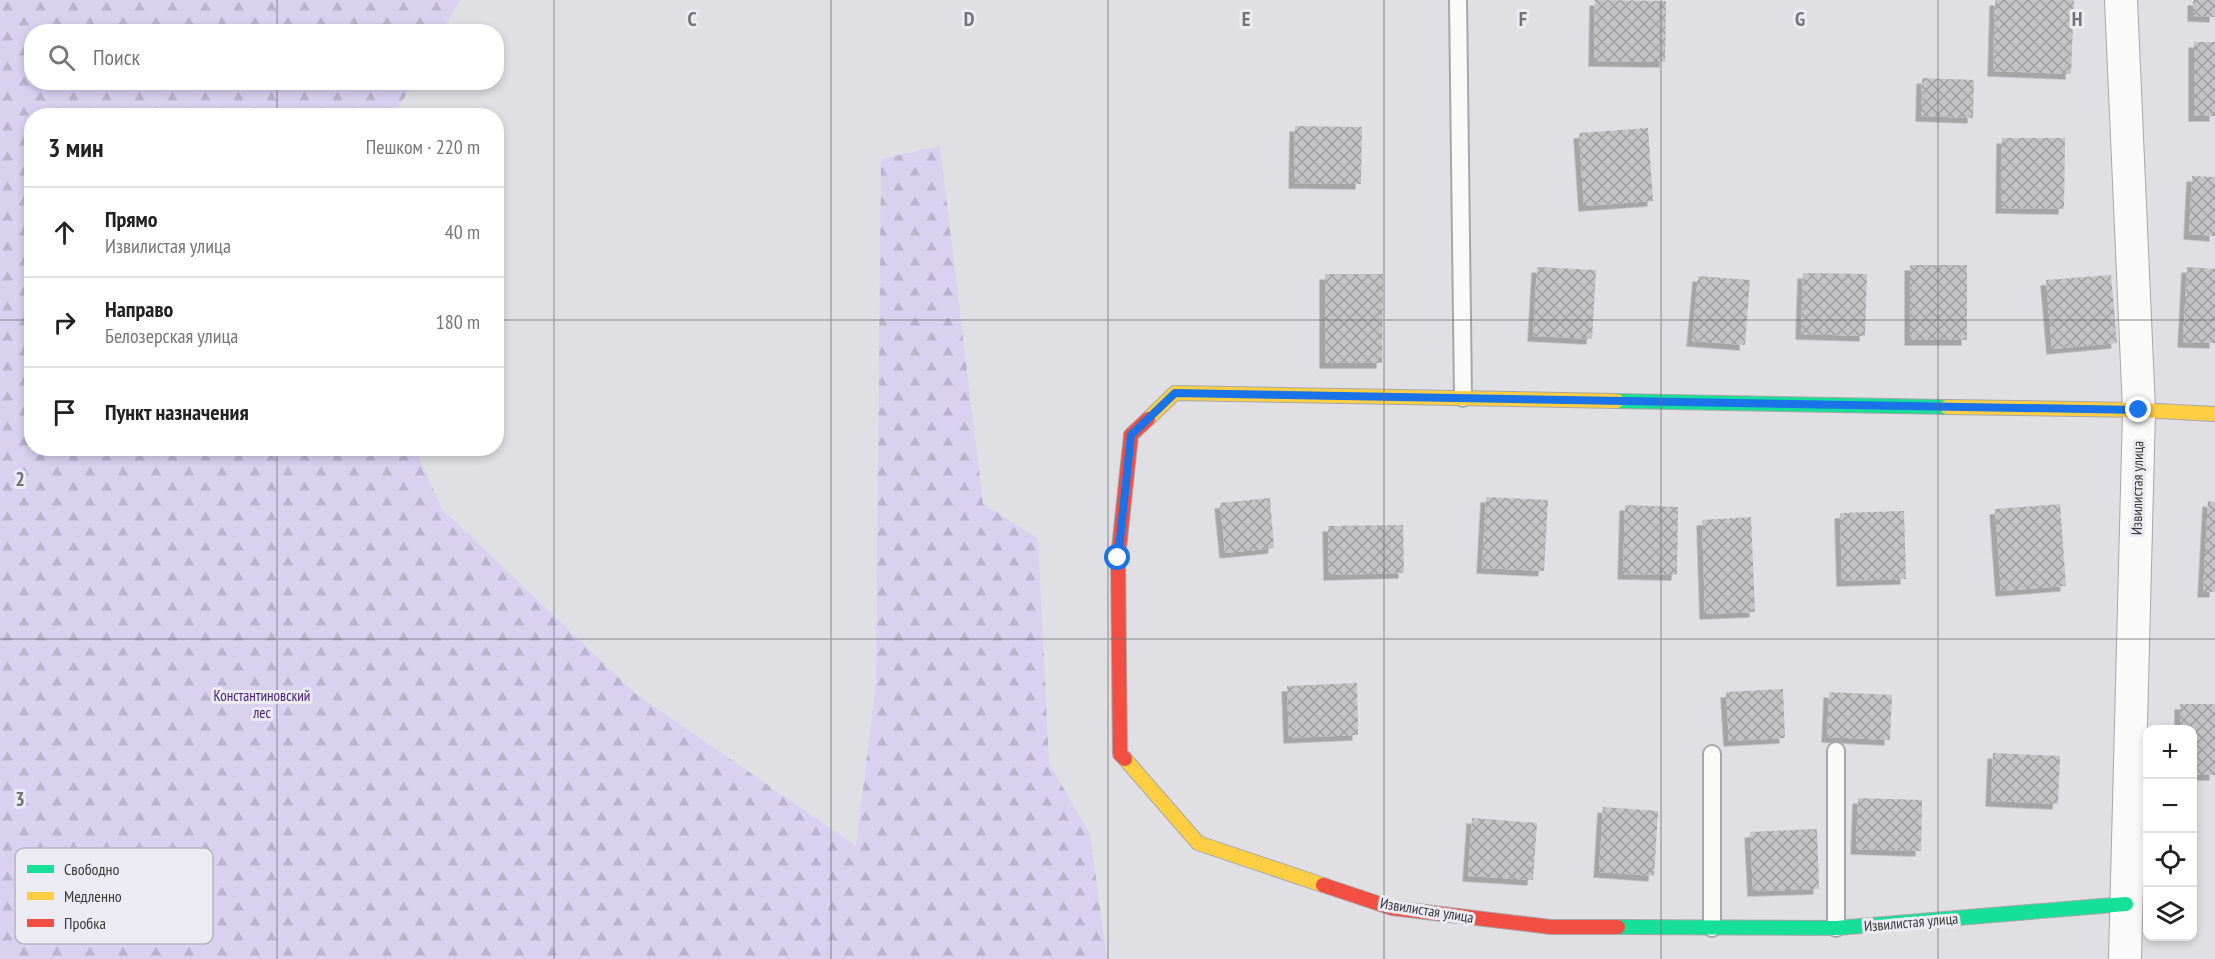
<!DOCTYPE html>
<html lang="ru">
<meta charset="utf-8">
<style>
body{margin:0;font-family:"PT Sans Narrow",sans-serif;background:#f2f2f2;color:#222}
.controls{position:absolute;right:18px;bottom:18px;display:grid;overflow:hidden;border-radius:12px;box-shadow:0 3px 9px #0003}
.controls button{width:54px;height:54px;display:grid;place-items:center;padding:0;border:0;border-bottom:2px solid #e0e0e0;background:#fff;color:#222;font:30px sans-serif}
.stop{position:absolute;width:18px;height:18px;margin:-14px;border:4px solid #1a73e8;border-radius:50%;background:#fff}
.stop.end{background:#1a73e8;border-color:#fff;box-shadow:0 2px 6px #0008}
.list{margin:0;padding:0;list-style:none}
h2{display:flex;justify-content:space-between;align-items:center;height:78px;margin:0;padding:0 24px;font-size:26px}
h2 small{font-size:20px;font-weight:400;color:#767676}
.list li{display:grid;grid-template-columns:39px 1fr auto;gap:18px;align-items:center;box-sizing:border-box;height:90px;padding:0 24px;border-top:2px solid #e0e0e0}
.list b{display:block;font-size:22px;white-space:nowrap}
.list p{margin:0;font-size:20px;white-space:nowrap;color:#767676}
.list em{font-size:20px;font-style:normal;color:#767676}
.icon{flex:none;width:33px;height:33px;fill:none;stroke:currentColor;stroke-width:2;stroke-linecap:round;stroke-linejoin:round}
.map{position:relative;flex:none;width:2215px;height:959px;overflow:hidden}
.search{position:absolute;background:#fff;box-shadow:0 3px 9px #0003;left:24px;top:24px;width:480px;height:66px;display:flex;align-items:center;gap:15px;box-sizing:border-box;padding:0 21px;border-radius:24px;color:#767676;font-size:22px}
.panel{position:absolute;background:#fff;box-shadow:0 3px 9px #0003;left:24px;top:108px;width:480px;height:348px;border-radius:24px}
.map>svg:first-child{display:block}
.forest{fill:url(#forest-firs)}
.building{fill:url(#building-cross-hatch);filter:url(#shadow)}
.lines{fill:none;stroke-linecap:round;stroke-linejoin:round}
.lane-casing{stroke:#a7a7aa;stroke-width:20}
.street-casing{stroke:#a7a7aa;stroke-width:34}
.fast-casing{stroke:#a7a7aa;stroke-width:16}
.slow-casing{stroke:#a7a7aa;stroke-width:16}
.jam-casing{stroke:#a7a7aa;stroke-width:16}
.lane{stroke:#fafafb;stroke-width:16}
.street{stroke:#fafafb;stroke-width:32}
.fast{stroke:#16e098;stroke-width:14}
.slow{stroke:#ffcf43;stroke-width:14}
.jam{stroke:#f24e42;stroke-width:14}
.route{stroke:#1a73e8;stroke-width:8}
.grid{fill:none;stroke:#737275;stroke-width:1.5;stroke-opacity:0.55}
.labels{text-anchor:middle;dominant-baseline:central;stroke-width:6;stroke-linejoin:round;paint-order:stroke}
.street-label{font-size:15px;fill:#38373a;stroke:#eceaf2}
.park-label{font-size:15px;fill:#431f72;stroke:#eceaf2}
.key{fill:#eceaf2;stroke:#b6b4bb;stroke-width:1.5}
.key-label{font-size:16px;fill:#38373a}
.grid-label{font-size:20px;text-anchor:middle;font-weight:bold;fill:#737275;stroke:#eceaf2;stroke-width:6;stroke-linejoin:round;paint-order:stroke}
</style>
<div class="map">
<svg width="2215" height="959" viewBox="0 0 2215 959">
<defs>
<pattern id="forest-firs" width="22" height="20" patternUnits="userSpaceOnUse" patternTransform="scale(1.5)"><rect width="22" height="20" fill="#dad1f0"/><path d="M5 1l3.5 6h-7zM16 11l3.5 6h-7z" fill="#bcb4cf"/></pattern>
<pattern id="building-cross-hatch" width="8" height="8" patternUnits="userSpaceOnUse" patternTransform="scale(1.5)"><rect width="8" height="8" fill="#c3c2c5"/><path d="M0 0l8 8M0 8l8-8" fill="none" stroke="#9f9ea1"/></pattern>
<filter id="shadow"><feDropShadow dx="-5.5" dy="5.5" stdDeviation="0" flood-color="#0004"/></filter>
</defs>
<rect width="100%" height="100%" fill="#e0dfe3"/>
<polygon class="forest" points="0,0 460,0 442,31 32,32 32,82 413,83 394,115 32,116 32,448 415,449 442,509 636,694 856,846 876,683 881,159 940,146 983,504 1038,538 1049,763 1090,834 1107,959 0,959"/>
<g class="building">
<polygon points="1595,0 1666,1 1665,62 1594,61"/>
<polygon points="1995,0 2074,0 2071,74 1993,71"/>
<polygon points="2193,0 2215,0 2215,17 2193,16"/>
<rect x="2194" y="42" width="21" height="74"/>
<polygon points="1922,78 1974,80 1973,118 1921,116"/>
<polygon points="1295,126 1362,127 1361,184 1294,183"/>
<polygon points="1648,128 1653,201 1584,206 1579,133"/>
<polygon points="2002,138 2065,138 2064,209 2001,208"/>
<polygon points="2192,176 2215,177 2215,236 2189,234"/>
<rect x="1910" y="265" width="57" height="75"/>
<polygon points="1537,267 1596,270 1592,339 1533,336"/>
<polygon points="2187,267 2215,269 2215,343 2183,342"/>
<polygon points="1803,273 1867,274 1865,336 1801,334"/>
<polygon points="1325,274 1383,274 1382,363 1325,363"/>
<polygon points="2111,275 2117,343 2052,349 2046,280"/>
<polygon points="1698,276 1750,280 1745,345 1692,341"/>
<polygon points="1486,497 1548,500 1544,571 1482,568"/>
<polygon points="1270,498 1274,548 1225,553 1220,503"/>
<polygon points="2208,501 2215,502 2215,592 2203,592"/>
<polygon points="2060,504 2066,586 2001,591 1995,509"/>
<polygon points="1625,505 1678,507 1677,575 1623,574"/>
<polygon points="1904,511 1906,579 1842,581 1840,513"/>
<polygon points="1751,517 1755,612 1705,614 1702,520"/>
<polygon points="1403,525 1404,573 1329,575 1328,526"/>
<polygon points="1357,683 1358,735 1289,738 1287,686"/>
<polygon points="1783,689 1785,738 1729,741 1726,692"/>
<polygon points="1829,692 1892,695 1890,740 1827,737"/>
<polygon points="2180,704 2215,704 2215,775 2192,775 2192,730 2180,730"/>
<polygon points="1993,753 2060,756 2058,804 1991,801"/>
<polygon points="1858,798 1922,800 1921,851 1856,849"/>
<polygon points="1603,807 1658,811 1654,876 1599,872"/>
<polygon points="1472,818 1537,823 1533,880 1468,876"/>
<polygon points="1817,829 1819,889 1753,891 1750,832"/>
</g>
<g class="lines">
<g class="lane-casing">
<g id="lane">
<polyline points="1458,0 1463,398"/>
<polyline points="1836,751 1836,928"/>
<polyline points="1712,928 1712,754"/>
</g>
</g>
<g class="street-casing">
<polyline id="street" points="2121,0 2139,410 2125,959"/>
</g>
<g class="fast-casing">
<g id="fast">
<polyline points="1617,401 1947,407"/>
<polyline points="1618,927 1836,928 2126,904"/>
</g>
</g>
<g class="slow-casing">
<g id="slow">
<polyline points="1947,407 2139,410 2215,414"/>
<polyline points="1148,419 1175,393 1617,401"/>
<polyline points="1125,759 1198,843 1323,885"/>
</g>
</g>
<g class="jam-casing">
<g id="jam">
<polyline points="1125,759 1120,754 1118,558 1131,435 1148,419"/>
<polyline points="1323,885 1392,908 1551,927 1618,927"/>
</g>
</g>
<use href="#lane" class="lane"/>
<use href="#street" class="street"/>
<use href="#fast" class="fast"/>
<use href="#slow" class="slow"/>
<use href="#jam" class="jam"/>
</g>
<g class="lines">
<polyline class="route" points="1118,558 1131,435 1175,393 2139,410"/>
</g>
<path class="grid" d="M277,0V32M554,0V959M831,0V959M1108,0V959M1384,0V959M1661,0V959M1938,0V959M277,82V116M0,320H32M496,320H2215M277,448V959M0,639H2215"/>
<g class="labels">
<g class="street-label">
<text transform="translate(2137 488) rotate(-89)">Извилистая улица</text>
<text transform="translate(1427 910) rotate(9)">Извилистая улица</text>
<text transform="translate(1911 922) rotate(-5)">Извилистая улица</text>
</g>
<g class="park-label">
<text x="262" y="695">Константиновский<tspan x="262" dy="17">лес</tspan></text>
</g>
</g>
<rect x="15" y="848" width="198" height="96" rx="9" class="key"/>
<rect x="27" y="865" width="27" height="8" fill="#16e098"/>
<rect x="27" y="892" width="27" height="8" fill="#ffcf43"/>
<rect x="27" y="919" width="27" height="8" fill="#f24e42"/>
<g class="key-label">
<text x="64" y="875">Свободно</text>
<text x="64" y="902">Медленно</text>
<text x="64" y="929">Пробка</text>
</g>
<g class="grid-label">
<text x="692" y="26">C</text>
<text x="969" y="26">D</text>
<text x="1246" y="26">E</text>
<text x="1523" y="26">F</text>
<text x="1800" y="26">G</text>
<text x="2077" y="26">H</text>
<text x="20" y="486">2</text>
<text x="20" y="806">3</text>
</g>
</svg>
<div class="controls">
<button>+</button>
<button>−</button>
<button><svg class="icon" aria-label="locate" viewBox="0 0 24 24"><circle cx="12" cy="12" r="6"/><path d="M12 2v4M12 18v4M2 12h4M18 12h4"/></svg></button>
<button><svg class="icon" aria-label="layers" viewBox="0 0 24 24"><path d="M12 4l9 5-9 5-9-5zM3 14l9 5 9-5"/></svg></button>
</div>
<div class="stop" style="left:1118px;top:558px"></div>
<div class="stop end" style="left:2139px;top:410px"></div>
<div class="search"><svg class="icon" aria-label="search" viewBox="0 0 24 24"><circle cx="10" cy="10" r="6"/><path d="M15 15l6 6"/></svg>Поиск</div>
<section class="panel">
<h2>3 мин<small>Пешком · 220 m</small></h2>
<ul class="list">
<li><svg class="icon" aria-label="ahead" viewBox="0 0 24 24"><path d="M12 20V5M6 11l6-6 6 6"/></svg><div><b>Прямо</b><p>Извилистая улица</p></div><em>40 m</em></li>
<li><svg class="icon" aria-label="right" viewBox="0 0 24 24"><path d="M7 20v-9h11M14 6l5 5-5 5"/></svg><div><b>Направо</b><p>Белозерская улица</p></div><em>180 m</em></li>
<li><svg class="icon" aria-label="arrive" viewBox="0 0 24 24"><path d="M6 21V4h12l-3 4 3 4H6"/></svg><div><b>Пункт назначения</b></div></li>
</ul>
</section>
</div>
